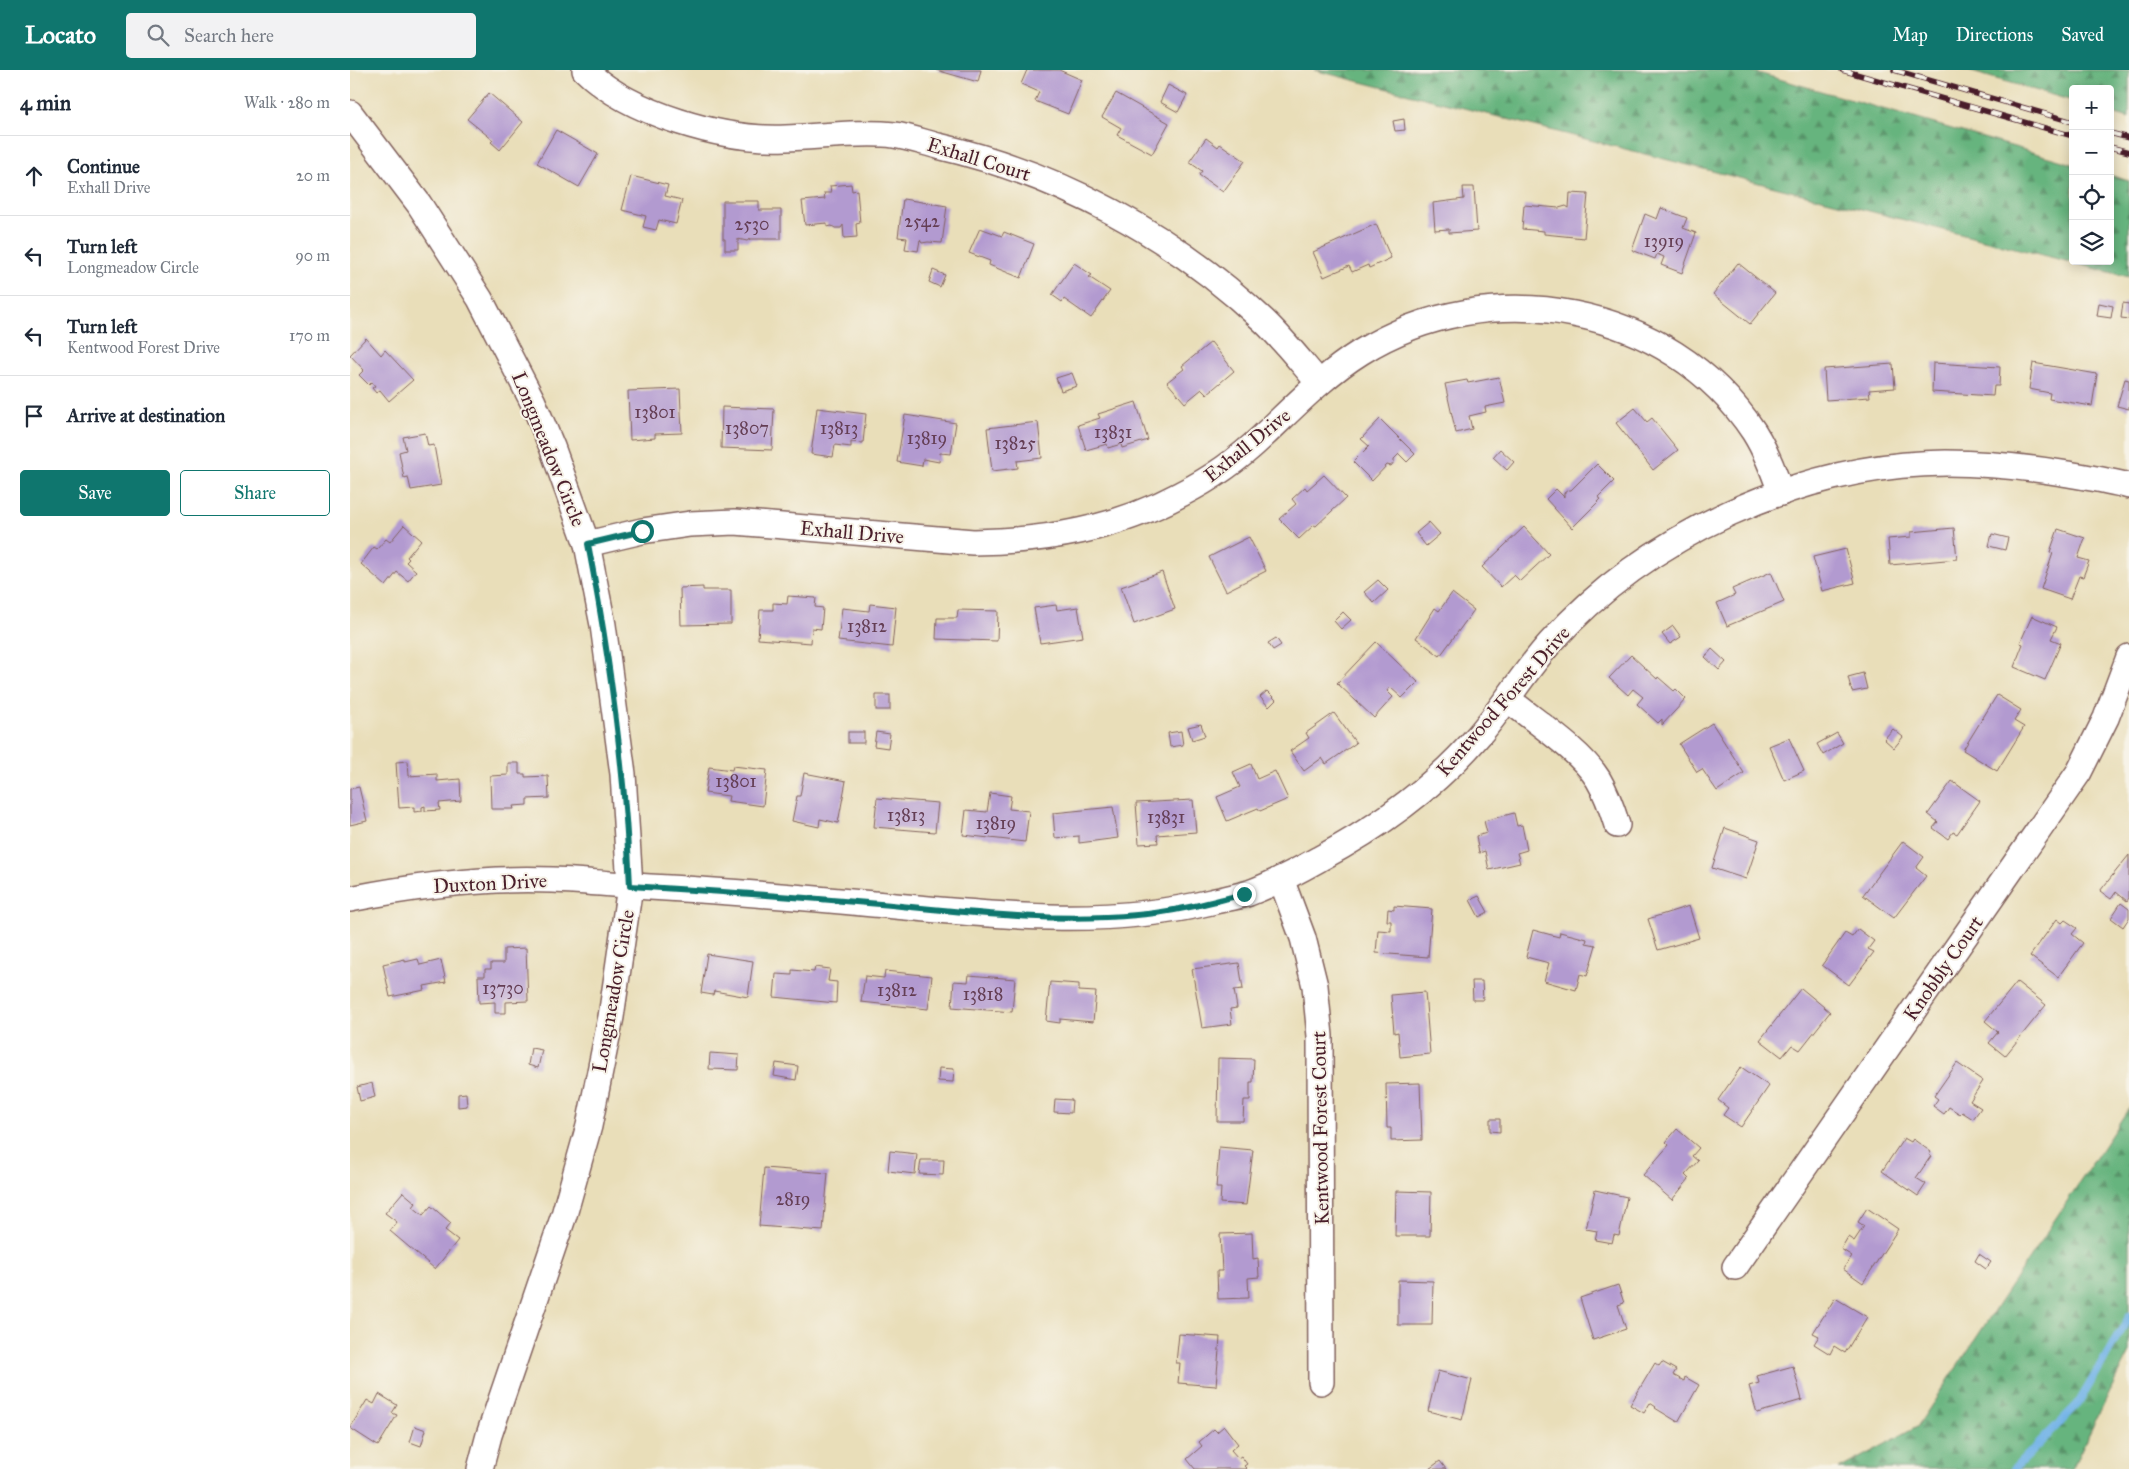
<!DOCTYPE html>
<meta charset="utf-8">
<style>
body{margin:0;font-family:"IM FELL Great Primer",serif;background:#f2f2f3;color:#1f2937}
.controls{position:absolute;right:15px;top:15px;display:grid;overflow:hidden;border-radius:5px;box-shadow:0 2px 12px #0003}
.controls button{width:45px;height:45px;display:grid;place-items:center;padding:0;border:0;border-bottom:1px solid #e0e1e3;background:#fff;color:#1f2937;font:25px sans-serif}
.stop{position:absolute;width:15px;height:15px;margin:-11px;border:4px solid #0f766e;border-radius:50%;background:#fff}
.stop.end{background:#0f766e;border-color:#fff;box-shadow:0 1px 5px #0008}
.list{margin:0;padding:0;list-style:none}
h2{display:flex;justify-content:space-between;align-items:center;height:65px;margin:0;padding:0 20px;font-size:21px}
h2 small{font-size:16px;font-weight:400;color:#747a83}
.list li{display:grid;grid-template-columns:32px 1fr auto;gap:15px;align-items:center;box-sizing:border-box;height:80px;padding:0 20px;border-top:1px solid #e0e1e3}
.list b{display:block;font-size:19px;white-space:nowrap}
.list p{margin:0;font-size:16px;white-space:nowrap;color:#747a83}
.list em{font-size:16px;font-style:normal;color:#747a83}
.actions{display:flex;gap:10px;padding:15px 20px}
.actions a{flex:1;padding:11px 0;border:1px solid #0f766e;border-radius:5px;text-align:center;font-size:18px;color:#0f766e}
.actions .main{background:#0f766e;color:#fff}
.icon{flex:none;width:28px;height:28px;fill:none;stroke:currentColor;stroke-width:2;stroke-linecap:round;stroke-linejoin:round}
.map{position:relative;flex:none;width:1779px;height:1399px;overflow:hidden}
header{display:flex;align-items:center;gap:30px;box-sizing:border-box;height:70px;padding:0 25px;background:#0f766e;color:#fff}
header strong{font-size:24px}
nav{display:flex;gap:28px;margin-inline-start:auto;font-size:18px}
.search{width:350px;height:45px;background:#f2f2f3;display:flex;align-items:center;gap:12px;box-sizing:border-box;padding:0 18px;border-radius:5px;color:#747a83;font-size:19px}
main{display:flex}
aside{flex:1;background:#fff}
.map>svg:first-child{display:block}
.forest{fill:url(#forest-firs);stroke:#586a54}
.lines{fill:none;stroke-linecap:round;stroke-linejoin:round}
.stream{stroke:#73b4e7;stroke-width:8}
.building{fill:#b29ad0}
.minor-casing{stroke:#82625d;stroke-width:28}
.minor{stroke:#fff;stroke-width:25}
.rail-casing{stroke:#4a1f2b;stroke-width:5.5}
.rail{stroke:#f7f3e8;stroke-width:4;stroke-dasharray:11;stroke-linecap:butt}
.route{stroke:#0f766e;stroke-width:6}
.labels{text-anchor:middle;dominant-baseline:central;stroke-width:4;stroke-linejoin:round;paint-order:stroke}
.number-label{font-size:18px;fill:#643e54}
.street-label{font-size:20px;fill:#4a1f2b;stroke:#f7f3e8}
</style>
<header>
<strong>Locato</strong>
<div class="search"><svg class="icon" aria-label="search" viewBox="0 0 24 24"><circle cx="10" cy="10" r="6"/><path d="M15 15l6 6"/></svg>Search here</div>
<nav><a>Map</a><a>Directions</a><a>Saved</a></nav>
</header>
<main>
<aside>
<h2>4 min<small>Walk · 280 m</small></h2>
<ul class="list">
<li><svg class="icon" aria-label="ahead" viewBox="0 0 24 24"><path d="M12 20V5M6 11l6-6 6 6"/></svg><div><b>Continue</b><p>Exhall Drive</p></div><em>20 m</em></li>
<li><svg class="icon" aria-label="left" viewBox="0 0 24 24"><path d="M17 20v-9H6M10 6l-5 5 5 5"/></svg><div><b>Turn left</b><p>Longmeadow Circle</p></div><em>90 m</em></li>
<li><svg class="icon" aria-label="left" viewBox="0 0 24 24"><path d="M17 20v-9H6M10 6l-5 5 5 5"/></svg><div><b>Turn left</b><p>Kentwood Forest Drive</p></div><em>170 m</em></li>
<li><svg class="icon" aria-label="arrive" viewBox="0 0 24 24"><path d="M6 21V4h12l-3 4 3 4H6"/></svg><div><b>Arrive at destination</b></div></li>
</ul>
<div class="actions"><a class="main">Save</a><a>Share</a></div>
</aside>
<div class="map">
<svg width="1779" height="1399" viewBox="0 0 1779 1399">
<defs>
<pattern id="forest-firs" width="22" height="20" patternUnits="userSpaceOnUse" patternTransform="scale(1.25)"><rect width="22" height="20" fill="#66b47e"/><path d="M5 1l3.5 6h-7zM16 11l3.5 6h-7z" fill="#569267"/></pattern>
</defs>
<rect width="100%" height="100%" fill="#f7f3e8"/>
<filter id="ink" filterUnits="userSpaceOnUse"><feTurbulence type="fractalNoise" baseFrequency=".02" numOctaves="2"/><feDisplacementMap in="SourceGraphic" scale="10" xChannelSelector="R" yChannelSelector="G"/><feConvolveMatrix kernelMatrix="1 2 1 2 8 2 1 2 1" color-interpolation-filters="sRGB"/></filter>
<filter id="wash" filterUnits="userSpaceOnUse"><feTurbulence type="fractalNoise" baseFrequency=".0096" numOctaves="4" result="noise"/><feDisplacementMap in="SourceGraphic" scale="20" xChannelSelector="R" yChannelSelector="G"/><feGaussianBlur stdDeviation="1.12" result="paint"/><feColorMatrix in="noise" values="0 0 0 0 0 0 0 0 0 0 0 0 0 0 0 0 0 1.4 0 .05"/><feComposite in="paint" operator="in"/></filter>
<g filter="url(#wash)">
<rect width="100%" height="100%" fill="#e9deb9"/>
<g class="forest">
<polygon points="964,0 1398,0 1723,94 1723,191 1760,191 1760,105 1779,111 1779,207"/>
<polygon points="1615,0 1779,0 1779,48 1760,42 1760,19 1723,19 1723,31"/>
<polygon points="1779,1038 1779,1282 1722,1399 1489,1399 1567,1357"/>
</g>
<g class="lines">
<polyline class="stream" points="1664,1399 1728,1334 1779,1247"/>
</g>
<g id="blocks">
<g class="building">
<polygon points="586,0 631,0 628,12"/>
<polygon points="677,0 709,0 732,10 718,44 685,31 689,22 671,14"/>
<polygon points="818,15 837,25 828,42 810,32"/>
<polygon points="139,23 173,52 150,80 141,72 143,70 117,49"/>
<polygon points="766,23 819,53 802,84 767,65 771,58 752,47"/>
<polygon points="1054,49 1055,60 1045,61 1043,51"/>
<polygon points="206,60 248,84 229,117 187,93"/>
<polygon points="856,68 868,77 870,74 895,91 873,122 849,105 852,101 839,92"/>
<polygon points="281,106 318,115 315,126 332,130 326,154 309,150 306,160 293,157 296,146 272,140"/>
<polygon points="501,114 502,121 507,120 510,153 506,154 507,167 494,168 493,155 491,158 485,158 482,156 477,157 477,153 455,155 452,131 475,129 474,123 481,123 480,116"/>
<polygon points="1113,117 1124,117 1127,161 1099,163 1099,159 1085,160 1083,133 1114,129"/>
<polygon points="1220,123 1238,124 1234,168 1194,164 1194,161 1172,159 1174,135 1209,138 1216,136 1219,138"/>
<polygon points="553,129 597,136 592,173 578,172 572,173 570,170 568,181 555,179 557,168 548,167"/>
<polygon points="373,131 409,131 409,140 431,140 431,169 400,169 397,171 388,169 388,180 375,180 375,169 373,169"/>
<polygon points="1311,138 1337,148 1333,158 1346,163 1332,203 1311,195 1314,187 1307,184 1305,189 1282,180 1295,144 1307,149"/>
<polygon points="1026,154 1041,188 1019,198 1018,195 1002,202 999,196 974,207 963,182"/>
<polygon points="630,158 652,166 654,162 684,174 671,208 639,195 640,191 619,183"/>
<polygon points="724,193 742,205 739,207 760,221 741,248 714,229 712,232 702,225"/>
<polygon points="1388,193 1425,223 1400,254 1363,224"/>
<polygon points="583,200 595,205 590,217 579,212"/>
<polygon points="1749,233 1763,236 1761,248 1747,246"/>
<polygon points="1773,233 1779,234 1779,249 1771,248"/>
<polygon points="16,268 31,285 35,280 63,310 39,331 30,320 26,323 22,318 25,316 22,312 19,315 9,305 14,300 0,285"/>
<polygon points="861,272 884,301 857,324 852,319 835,333 817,312 834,299 832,296"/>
<polygon points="1583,293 1650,297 1649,316 1644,316 1643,326 1582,322"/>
<polygon points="1683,293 1747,304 1742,336 1699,329 1700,323 1679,319"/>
<polygon points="1543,294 1545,318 1519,320 1520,327 1476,330 1474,299"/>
<polygon points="722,303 727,316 711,321 706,308"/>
<polygon points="1149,307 1155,333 1135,337 1136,342 1119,346 1122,359 1106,363 1095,314 1117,310 1118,313"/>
<polygon points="1775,309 1779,310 1779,339 1767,336"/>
<polygon points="330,319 332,363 305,364 305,368 280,370 278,321"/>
<polygon points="786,332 798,370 772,378 771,374 758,378 757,374 736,380 728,355 750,348 748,344"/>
<polygon points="372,337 424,339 422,380 371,378"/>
<polygon points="467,338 516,344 513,373 501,372 501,377 485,375 483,387 461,384"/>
<polygon points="1285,338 1297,352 1302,348 1328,380 1303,400 1266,353"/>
<polygon points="555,345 606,353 601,384 590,383 589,392 573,389 572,396 547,392"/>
<polygon points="1030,349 1065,384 1057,392 1049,384 1044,389 1044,392 1041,396 1037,395 1022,411 1003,392 1019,376 1011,369"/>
<polygon points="688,352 692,388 667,391 668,398 642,401 637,358"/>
<polygon points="75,363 78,376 84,375 91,415 61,420 58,407 54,408 49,382 56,380 53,367"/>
<polygon points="1150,379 1164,392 1157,400 1143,387"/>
<polygon points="1247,394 1264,411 1248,427 1251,429 1222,458 1196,429 1206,419 1214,427 1214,423 1218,420 1221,420"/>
<polygon points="974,405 996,428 966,456 964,455 949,469 929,449 946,434 942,429 955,417 957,420"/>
<polygon points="1079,452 1090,464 1076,476 1066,463"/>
<polygon points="54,455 71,470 57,487 59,489 56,492 66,501 58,511 47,502 36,516 11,494 24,477 27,479 36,469 40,472"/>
<polygon points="1174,457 1199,484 1170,511 1164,505 1151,517 1132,497"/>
<polygon points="1604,458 1607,489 1540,495 1538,469 1561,467 1561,462"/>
<polygon points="1708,459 1735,468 1728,488 1739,491 1733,507 1729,506 1720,529 1691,519 1703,483 1700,482"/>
<polygon points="1642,464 1658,468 1655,480 1639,476"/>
<polygon points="899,467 916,501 876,521 859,487"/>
<polygon points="1496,479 1505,513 1472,521 1463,487"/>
<polygon points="812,502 825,539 784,554 771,517"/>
<polygon points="1421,502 1434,532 1377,556 1367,533 1385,525 1382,519"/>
<polygon points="1028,510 1038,520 1024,533 1014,522"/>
<polygon points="353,517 353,520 381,520 381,554 331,555 330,518"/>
<polygon points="1102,523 1124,540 1090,586 1066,568 1085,538 1089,541"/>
<polygon points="438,526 466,528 465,537 473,538 471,559 462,558 461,573 408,569 410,540 423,540 423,533 437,534"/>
<polygon points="520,534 546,537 542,577 488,571 492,538 519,541"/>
<polygon points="706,535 707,540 728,537 733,567 690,573 684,538"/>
<polygon points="608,540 648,541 647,571 586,569 587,548 607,548"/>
<polygon points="993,542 1001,550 991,559 984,551"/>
<polygon points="1682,546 1707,557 1701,569 1711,573 1695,610 1664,597 1673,574 1670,573"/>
<polygon points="1323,556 1331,567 1320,574 1312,564"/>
<polygon points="926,568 931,575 923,580 918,573"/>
<polygon points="1026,572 1068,612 1052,628 1040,617 1037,621 1043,627 1024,648 987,613"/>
<polygon points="1362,579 1376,592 1369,600 1355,587"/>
<polygon points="1281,585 1307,609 1308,607 1324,621 1326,619 1336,629 1312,655 1312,649 1308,653 1287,634 1293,627 1283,619 1278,625 1259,608"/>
<polygon points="1513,603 1517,619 1502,622 1498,607"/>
<polygon points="917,621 926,630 919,637 910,627"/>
<rect x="526" y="625" width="14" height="15"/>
<polygon points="1647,625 1671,640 1664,651 1674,657 1647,701 1613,680"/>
<polygon points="984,643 1006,673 976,694 972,688 954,701 940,681 959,668 956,663"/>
<polygon points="1362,653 1394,703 1367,721 1352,699 1347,702 1329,674"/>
<polygon points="851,654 855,666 842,670 838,657"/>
<polygon points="1543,659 1553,667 1544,678 1534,669"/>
<polygon points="831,661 833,675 820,677 818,663"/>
<rect x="498" y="662" width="16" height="11"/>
<polygon points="526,662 540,664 538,678 524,676"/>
<polygon points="1487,663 1493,673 1473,685 1467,674"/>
<polygon points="1439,668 1454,701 1434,710 1419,676"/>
<polygon points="58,691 59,706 87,704 87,711 110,709 111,731 89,733 90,740 75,741 75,736 72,737 72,741 64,742 64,737 49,738 46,692"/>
<polygon points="158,693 169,693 169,704 175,704 175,707 198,706 199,728 177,729 177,735 163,736 164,739 141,739 140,706 158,705"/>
<polygon points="901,694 907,709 925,701 938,729 910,741 908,738 877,751 867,727 890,717 883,702"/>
<polygon points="383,696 417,700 413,736 378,731 379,726 355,723 359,697 382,700"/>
<polygon points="454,703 496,711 488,753 470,749 469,757 442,751 447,726 450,726"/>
<polygon points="1602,711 1630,731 1607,764 1603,762 1598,769 1583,758 1588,752 1578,744"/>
<polygon points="9,717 17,751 0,755 0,719"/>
<polygon points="640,723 661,726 659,739 679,741 675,772 613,765 616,740 637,742"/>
<polygon points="527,728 588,733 585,762 524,757"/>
<polygon points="843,730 846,762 807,765 808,773 789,774 786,733"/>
<polygon points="763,737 768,768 729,773 729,766 705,768 703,743"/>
<polygon points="1164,743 1167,756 1172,755 1177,780 1167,783 1170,793 1139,800 1135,781 1129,783 1126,766 1137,763 1134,751"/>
<polygon points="1375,758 1409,770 1396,809 1362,798"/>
<polygon points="1553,771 1574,787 1566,798 1576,806 1544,848 1513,825"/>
<polygon points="1779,785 1779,828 1777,831 1766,822 1761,829 1750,821"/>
<polygon points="1129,826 1138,842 1129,847 1120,830"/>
<polygon points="1771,833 1779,839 1779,848 1773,857 1761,848"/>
<polygon points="1044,836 1082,839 1078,887 1026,883 1028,860 1041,861 1041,851 1037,851 1038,839 1044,840"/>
<polygon points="1339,836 1349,868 1308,880 1298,849"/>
<polygon points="1707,849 1712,853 1715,850 1727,858 1722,864 1733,873 1708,907 1680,886"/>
<polygon points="1508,859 1524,871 1518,879 1524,882 1499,915 1472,895 1495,863 1502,867"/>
<polygon points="1183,860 1209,867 1210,862 1237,869 1236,873 1246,875 1237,906 1230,904 1226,920 1194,911 1199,893 1176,887"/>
<polygon points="176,878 178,931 156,932 156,943 145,943 145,932 129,933 128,906 135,906 135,899 141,899 141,893 154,893 154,879"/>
<polygon points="357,884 403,891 398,927 364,921 363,925 351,923"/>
<polygon points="55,889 55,892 68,889 70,895 91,890 96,912 74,916 75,920 40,927 33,894"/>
<polygon points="889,893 893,919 884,920 887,938 880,939 882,954 852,958 842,899"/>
<polygon points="465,897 480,899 478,911 487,912 486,933 424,927 426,904 442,905 442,900 464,902"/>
<polygon points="535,901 582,906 578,939 511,932 515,906 534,908"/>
<polygon points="619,905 665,909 662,942 602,937 604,911 618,912"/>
<polygon points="1122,911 1132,911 1133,930 1123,930"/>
<polygon points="700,912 729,914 729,921 746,922 743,952 710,949 710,953 696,951"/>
<polygon points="1667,912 1696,935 1655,986 1639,973 1648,962 1635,951"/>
<polygon points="1451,918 1480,942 1450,980 1442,975 1432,987 1410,970"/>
<polygon points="1075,922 1080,984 1050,987 1048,962 1044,963 1041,925"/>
<polygon points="181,978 192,980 188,998 178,995"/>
<polygon points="360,983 389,985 388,1000 359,999"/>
<polygon points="868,988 904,989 903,1012 900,1012 900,1030 894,1030 893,1051 867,1051"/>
<polygon points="426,993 448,996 446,1010 424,1006"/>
<polygon points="1607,993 1633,1011 1620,1031 1631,1038 1623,1049 1612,1042 1610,1044 1599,1037 1594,1044 1583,1036 1588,1029 1584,1026"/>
<polygon points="1391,997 1419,1016 1391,1057 1373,1045 1378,1038 1368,1030"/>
<polygon points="589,998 604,999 603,1012 588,1011"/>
<polygon points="22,1013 25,1027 10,1031 7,1017"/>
<polygon points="1070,1013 1072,1070 1041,1071 1041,1058 1037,1058 1036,1014"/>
<polygon points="116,1023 117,1036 108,1037 108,1024"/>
<polygon points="705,1029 722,1030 721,1043 704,1042"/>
<polygon points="1140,1049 1150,1049 1150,1062 1140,1061"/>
<polygon points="1327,1059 1349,1078 1342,1086 1348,1091 1335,1105 1339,1109 1322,1130 1293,1105 1319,1075 1316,1072"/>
<polygon points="1554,1068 1561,1072 1563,1069 1581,1082 1579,1085 1581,1086 1566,1108 1576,1114 1568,1126 1532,1101"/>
<polygon points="869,1077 903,1080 896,1135 870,1133 871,1118 866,1118"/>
<polygon points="540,1081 567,1084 565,1104 538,1101"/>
<polygon points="571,1090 594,1090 593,1105 569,1104"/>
<polygon points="414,1098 478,1103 473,1161 409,1156"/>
<polygon points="1245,1120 1277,1127 1269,1166 1264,1165 1262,1173 1245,1170 1247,1161 1236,1159"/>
<polygon points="1046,1121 1081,1122 1080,1166 1045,1166"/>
<polygon points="53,1122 66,1133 63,1137 73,1145 81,1136 101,1153 95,1160 108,1170 85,1199 40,1161 47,1152 35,1143"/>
<polygon points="1517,1138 1548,1159 1513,1213 1493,1199 1502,1186 1491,1179 1498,1167 1504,1171 1514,1156 1508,1152"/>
<polygon points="902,1163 903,1189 908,1188 909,1207 898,1208 899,1228 868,1229 867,1201 872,1201 870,1164"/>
<polygon points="1629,1184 1641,1192 1636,1199 1625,1191"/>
<polygon points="1048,1210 1083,1211 1082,1255 1048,1255"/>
<polygon points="1268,1215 1274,1233 1268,1235 1276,1259 1243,1270 1230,1228"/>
<polygon points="1485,1228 1517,1247 1495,1283 1484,1276 1480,1284 1464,1274 1469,1266 1463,1263"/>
<polygon points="829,1264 870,1267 866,1316 828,1313 830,1293 826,1293"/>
<polygon points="1312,1292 1326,1300 1323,1305 1334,1311 1335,1307 1349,1315 1328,1352 1305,1338 1306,1337 1300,1333 1294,1343 1280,1335 1305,1293 1309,1296"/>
<polygon points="1443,1296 1452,1330 1407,1343 1399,1316 1409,1313 1407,1306"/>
<polygon points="1088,1301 1122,1310 1112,1350 1078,1341"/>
<polygon points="29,1324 47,1335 42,1343 47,1345 28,1376 0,1358 17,1330 24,1334"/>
<polygon points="65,1356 76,1360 71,1376 60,1372"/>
<polygon points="874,1356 888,1374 881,1380 888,1388 891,1386 897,1394 894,1396 897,1399 845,1399 837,1389 852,1376 849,1372 864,1359 867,1362"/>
<polygon points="1090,1391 1096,1399 1079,1399"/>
</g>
</g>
</g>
<g filter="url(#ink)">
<use href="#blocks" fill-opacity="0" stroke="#82625d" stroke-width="1"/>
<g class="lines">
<g class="minor-casing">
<g id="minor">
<path d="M235,0C280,44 374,71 436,68C469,67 511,61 544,65C558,67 573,72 588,76C709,104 823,165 914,251C933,269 951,292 969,313"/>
<polyline points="0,43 69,134 130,229 183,332 202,377 237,474 253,555 273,704 280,816 261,947 239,1056 214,1145 139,1365 130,1399"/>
<path d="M237,474L292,461L340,454L385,452L623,472C697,471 766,459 831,424C861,409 889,389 913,366C945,336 974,305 1011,282C1139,202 1320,234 1404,362C1416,381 1424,402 1431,423"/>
<path d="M1158,629C1184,651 1230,680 1248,709C1257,724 1262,739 1267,755"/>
<polyline points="931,809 953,868 965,916 970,966 971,1312"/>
<path d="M0,829C66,816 135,807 203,810C235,811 267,815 300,817C374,821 448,827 523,834C636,844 749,859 861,832C873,829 886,827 899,823C923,814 946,802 969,789C1029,757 1084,718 1129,665C1154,636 1174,602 1200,573C1297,465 1451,394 1596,393C1635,393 1674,397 1712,403C1735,407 1757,410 1779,416"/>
<polyline points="1385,1197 1729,702 1756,648 1779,587"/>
</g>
</g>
<use href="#minor" class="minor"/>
<g class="rail-casing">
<g id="rail">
<polyline points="1492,0 1723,66"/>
<polyline points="1544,0 1723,52"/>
<polyline points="1760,63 1779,68"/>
<polyline points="1760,77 1779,82"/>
</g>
</g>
<use href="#rail" class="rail"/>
</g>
</g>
<g class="lines" filter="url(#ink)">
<path class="route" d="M292,461L238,474C260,588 275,700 280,816C364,821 447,827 530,834C615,842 701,853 787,845C823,842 859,833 894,824"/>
</g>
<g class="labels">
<g class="number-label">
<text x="572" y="151">2542</text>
<text x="402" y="154">2530</text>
<text x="1314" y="171">13919</text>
<text x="305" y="342">13801</text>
<text x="397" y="358">13807</text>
<text x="489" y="358">13813</text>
<text x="763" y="362">13831</text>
<text x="577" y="368">13819</text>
<text x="665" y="373">13825</text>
<text x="517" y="556">13812</text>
<text x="386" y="711">13801</text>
<text x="556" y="745">13813</text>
<text x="816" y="747">13831</text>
<text x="646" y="753">13819</text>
<text x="153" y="918">13730</text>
<text x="547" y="920">13812</text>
<text x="633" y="924">13818</text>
<text x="443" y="1129">2819</text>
</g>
<g class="street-label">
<text transform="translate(629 89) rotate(17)">Exhall Court</text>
<text transform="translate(897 375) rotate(-39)">Exhall Drive</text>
<text transform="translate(199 379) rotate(68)">Longmeadow Circle</text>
<text transform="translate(502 462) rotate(5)">Exhall Drive</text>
<text transform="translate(1153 631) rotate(-49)">Kentwood Forest Drive</text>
<text transform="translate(140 813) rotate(-3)">Duxton Drive</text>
<text transform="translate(1593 898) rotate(-55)">Knobbly Court</text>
<text transform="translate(263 921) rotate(-80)">Longmeadow Circle</text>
<text transform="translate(970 1058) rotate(-91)">Kentwood Forest Court</text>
</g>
</g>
</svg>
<div class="controls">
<button>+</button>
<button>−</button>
<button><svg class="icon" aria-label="locate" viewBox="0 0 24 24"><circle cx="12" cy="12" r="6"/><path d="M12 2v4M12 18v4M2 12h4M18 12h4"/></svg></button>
<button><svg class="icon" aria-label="layers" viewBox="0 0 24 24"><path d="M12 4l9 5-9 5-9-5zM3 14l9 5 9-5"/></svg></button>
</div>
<div class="stop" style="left:292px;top:461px"></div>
<div class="stop end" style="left:894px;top:824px"></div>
</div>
</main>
